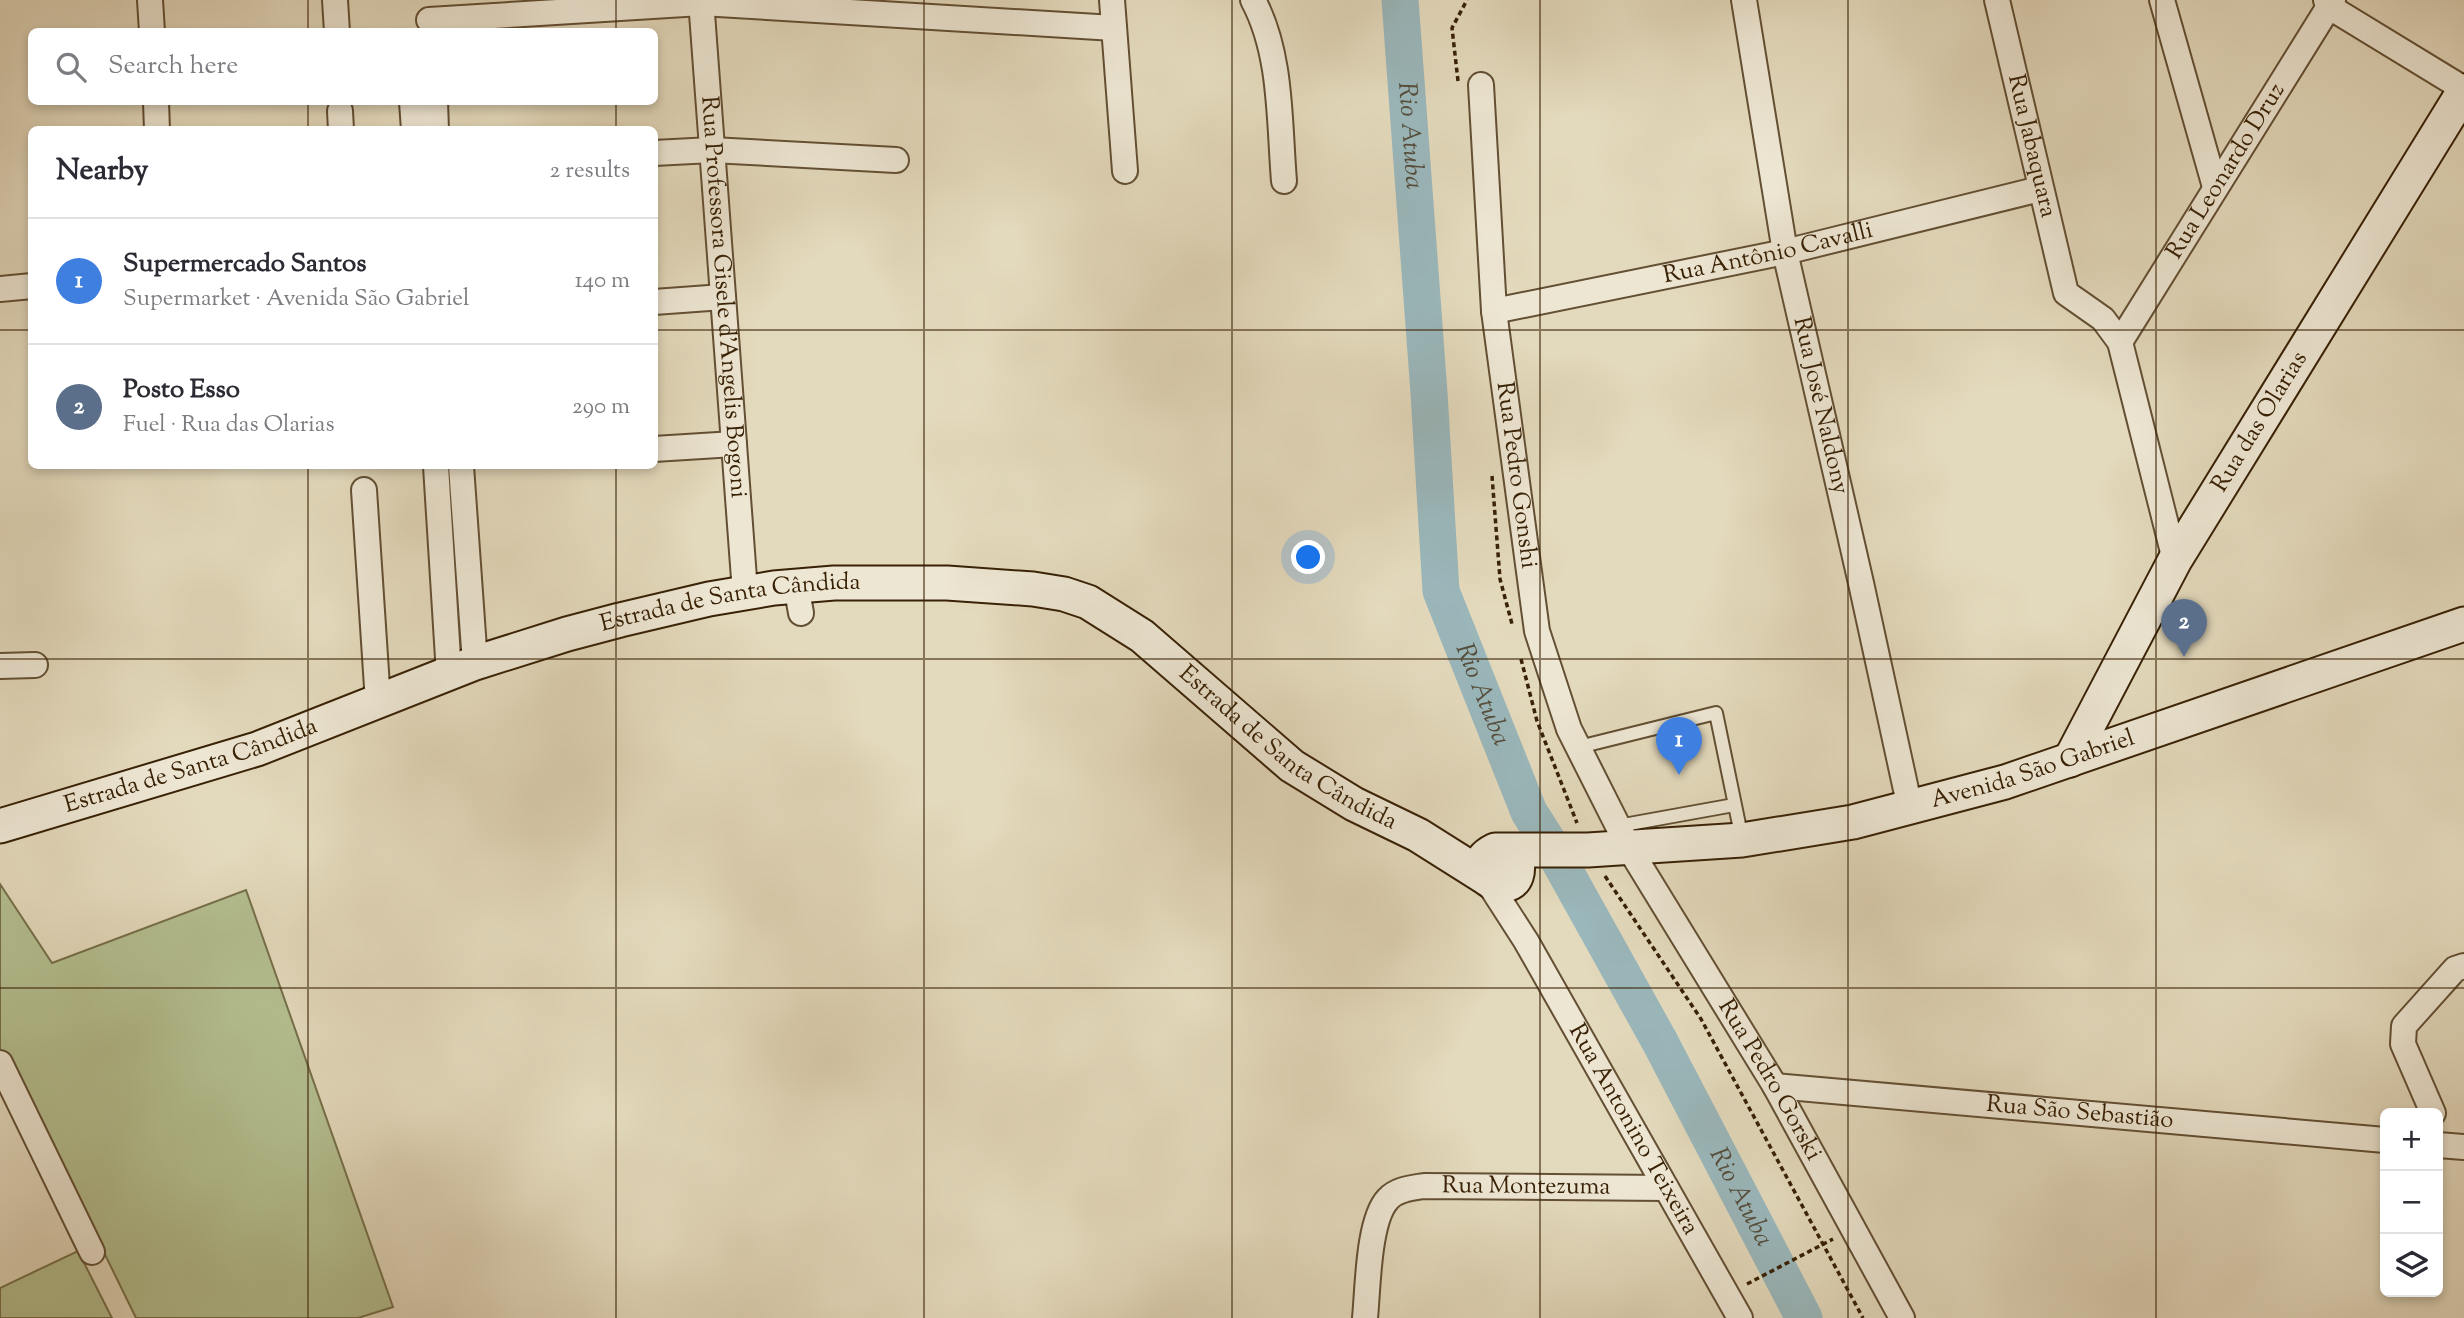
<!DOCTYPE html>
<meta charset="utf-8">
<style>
body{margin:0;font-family:"Sorts Mill Goudy",serif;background:#f2f2f3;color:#2b2b33}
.controls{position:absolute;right:21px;bottom:21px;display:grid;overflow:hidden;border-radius:10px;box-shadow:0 4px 10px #0003}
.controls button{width:63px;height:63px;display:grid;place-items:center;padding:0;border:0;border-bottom:2px solid #e1e1e2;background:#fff;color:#2b2b33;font:35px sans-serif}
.you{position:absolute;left:1309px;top:558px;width:24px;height:24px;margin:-18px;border:5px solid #fff;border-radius:50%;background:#1a73e8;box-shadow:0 0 0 10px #1a73e833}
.badge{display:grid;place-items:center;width:46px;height:46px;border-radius:50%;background:#8f2418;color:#fff;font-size:23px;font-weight:700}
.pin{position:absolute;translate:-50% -58px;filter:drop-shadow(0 2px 4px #0008)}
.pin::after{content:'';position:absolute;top:37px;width:24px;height:21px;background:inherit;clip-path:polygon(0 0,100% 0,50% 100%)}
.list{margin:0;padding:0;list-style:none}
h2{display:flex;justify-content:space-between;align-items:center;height:91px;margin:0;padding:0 28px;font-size:30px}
h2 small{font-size:23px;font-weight:400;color:#7c7c81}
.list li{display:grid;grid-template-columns:46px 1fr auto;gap:21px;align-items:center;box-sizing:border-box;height:126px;padding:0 28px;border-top:2px solid #e1e1e2}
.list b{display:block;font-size:26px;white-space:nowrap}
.list p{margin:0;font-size:23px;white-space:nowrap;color:#7c7c81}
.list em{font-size:23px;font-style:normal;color:#7c7c81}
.icon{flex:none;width:38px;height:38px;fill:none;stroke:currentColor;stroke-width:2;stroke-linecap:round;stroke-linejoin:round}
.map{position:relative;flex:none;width:2464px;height:1318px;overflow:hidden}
.search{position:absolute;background:#fff;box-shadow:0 4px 10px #0003;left:28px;top:28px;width:630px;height:77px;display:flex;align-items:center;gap:18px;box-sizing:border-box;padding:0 24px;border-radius:10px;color:#7c7c81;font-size:26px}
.panel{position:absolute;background:#fff;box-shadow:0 4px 10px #0003;left:28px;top:126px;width:630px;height:343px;border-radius:10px}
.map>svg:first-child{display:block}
.green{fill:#b4bf90;stroke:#76704a;stroke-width:2}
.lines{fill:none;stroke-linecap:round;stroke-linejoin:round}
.river{stroke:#9ab7bb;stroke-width:37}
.lane-casing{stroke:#634f33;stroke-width:16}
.street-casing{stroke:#634f33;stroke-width:28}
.secondary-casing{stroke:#382105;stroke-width:37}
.path{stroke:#382105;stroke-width:3.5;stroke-dasharray:5 3.5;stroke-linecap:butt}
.lane{stroke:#ede6d3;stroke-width:12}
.street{stroke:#ede6d3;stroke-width:24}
.secondary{stroke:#ede6d3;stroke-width:33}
.grid{fill:none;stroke:#382105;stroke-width:2;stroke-opacity:0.55}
.labels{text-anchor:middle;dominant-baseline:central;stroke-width:7;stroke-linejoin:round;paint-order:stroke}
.street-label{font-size:24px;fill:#382105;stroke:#ede6d3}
.water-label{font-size:26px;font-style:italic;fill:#554e3c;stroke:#ede6d3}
</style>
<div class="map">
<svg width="2464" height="1318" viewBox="0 0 2464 1318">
<rect width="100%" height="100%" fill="#e3d9bc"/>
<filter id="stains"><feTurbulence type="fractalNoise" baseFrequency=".00286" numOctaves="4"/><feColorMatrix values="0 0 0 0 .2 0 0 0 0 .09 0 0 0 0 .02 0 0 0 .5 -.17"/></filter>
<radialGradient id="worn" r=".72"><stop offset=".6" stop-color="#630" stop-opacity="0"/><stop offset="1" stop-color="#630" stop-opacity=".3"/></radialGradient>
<g class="green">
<polygon points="0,884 52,963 246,890 393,1307 358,1318 136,1318 50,1142 0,1051"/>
<polygon points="78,1251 112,1318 0,1318 0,1288"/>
</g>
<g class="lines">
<path class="river" id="s1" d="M1400,0L1429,393L1441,591L1529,812L1552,848L1660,1042L1804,1318"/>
<g class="lane-casing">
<g id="lane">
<polyline points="1579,747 1716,713 1742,839"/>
<polyline points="1618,826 1734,805"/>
</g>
</g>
<g class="street-casing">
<g id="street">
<polyline points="150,0 152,32"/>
<polyline points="335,0 337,32"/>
<path id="s2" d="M701,0L745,592"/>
<polyline points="1112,0 1125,171"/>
<path d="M1253,0C1282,54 1279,121 1284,181"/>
<path id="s3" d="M1744,0L1785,252L1861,583L1910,808"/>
<path id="s4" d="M1997,0L2066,293L2103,319L2120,342L2175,560"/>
<polyline points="2162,0 2215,187"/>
<polyline points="2326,0 2328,6 2464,89"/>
<polyline points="429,20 701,3 1114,28"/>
<path id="s5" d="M1481,85L1494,311L1537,631L1569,729L1629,848L1775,1086L1902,1318"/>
<polyline points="156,102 157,130"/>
<polyline points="412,102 414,130"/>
<polyline points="435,102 436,130"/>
<polyline points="340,111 341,130"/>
<polyline points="654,153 712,150 896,160"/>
<polyline points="0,289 32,286"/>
<polyline points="654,302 723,297"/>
<path id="s6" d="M1494,311L1785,252L2040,189"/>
<path id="s7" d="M2120,342L2333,0"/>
<polyline points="654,449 734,444"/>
<polyline points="436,466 449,674"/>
<polyline points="461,466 475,663"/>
<polyline points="364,490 378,702"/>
<polyline points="796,585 801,613"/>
<polyline points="0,666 35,665"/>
<path id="s8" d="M1488,882L1526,941L1740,1318"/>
<polyline points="0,1063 92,1252"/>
<path id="s9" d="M1775,1086L2385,1140"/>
<polyline points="2433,1113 2403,1044 2404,1026 2455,969 2464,966"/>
<polyline points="2438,1145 2464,1147"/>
<path id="s10" d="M1365,1318C1368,1288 1368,1220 1388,1199C1397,1189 1412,1188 1424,1186L1666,1188"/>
</g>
</g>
<g class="secondary-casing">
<g id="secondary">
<path id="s11" d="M2070,760L2175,560L2464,91"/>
<path id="s12" d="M0,826L257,749L475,663L567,634L620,620L709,599L774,588L834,583H947L1033,589L1064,594L1088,602L1142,636L1292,766L1354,804L1418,835L1483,876"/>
<path id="s13" d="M1504,850L1517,861C1525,910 1450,872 1495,850H1588L1742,840L1853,822L2005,782L2464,624"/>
</g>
</g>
<g class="path">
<polyline points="1458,81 1452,28 1467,0"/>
<polyline points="1492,476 1500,579 1512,624"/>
<polyline points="1521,659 1537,721 1577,823"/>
<polyline points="1605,876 1701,1019 1863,1318"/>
<polyline points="1747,1284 1833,1239"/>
</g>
<use href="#lane" class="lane"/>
<use href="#street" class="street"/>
<use href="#secondary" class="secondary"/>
</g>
<path class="grid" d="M308,0V32M616,0V32M924,0V1318M1232,0V1318M1540,0V1318M1848,0V1318M2156,0V1318M308,102V130M616,102V130M0,330H32M654,330H2464M308,466V1318M616,466V1318M0,659H2464M0,988H2464"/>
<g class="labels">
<g class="street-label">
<text stroke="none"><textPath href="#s4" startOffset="150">Rua Jabaquara</textPath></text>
<text stroke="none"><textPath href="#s7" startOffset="201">Rua Leonardo Druz</textPath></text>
<text stroke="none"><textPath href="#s6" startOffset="280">Rua Antônio Cavalli</textPath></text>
<text stroke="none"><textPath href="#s2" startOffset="298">Rua Professora Gisele d'Angelis Bogoni</textPath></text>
<text stroke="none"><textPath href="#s3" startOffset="413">Rua José Naldony</textPath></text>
<text stroke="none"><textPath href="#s11" startOffset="388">Rua das Olarias</textPath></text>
<text stroke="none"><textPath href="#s5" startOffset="392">Rua Pedro Gonshi</textPath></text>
<text stroke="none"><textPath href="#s12" startOffset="766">Estrada de Santa Cândida</textPath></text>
<text stroke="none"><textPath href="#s12" startOffset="1376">Estrada de Santa Cândida</textPath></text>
<text stroke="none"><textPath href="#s12" startOffset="200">Estrada de Santa Cândida</textPath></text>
<text stroke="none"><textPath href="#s13" startOffset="651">Avenida São Gabriel</textPath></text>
<text stroke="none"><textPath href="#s5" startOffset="1057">Rua Pedro Gorski</textPath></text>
<text stroke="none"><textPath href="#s9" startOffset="306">Rua São Sebastião</textPath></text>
<text stroke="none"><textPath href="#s8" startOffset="287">Rua Antonino Teixeira</textPath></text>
<text stroke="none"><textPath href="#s10" startOffset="264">Rua Montezuma</textPath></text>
</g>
<g class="water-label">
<text stroke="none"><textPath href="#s1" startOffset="136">Rio Atuba</textPath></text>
<text stroke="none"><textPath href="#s1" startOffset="704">Rio Atuba</textPath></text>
<text stroke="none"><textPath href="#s1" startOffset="1270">Rio Atuba</textPath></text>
</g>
</g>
<rect width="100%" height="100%" filter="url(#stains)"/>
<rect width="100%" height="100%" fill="url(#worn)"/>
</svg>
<div class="controls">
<button>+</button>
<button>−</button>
<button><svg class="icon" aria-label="layers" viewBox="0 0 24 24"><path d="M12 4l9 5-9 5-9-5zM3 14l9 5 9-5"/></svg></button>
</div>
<div class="you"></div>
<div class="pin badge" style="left:1679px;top:775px;background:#3f7fe0">1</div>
<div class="pin badge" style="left:2184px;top:657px;background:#5c6f8a">2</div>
<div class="search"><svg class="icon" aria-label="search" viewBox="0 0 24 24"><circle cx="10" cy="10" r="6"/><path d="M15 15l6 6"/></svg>Search here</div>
<section class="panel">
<h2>Nearby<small>2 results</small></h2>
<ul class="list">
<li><span class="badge" style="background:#3f7fe0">1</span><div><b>Supermercado Santos</b><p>Supermarket · Avenida São Gabriel</p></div><em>140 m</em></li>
<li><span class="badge" style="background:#5c6f8a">2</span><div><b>Posto Esso</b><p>Fuel · Rua das Olarias</p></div><em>290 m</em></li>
</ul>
</section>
</div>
